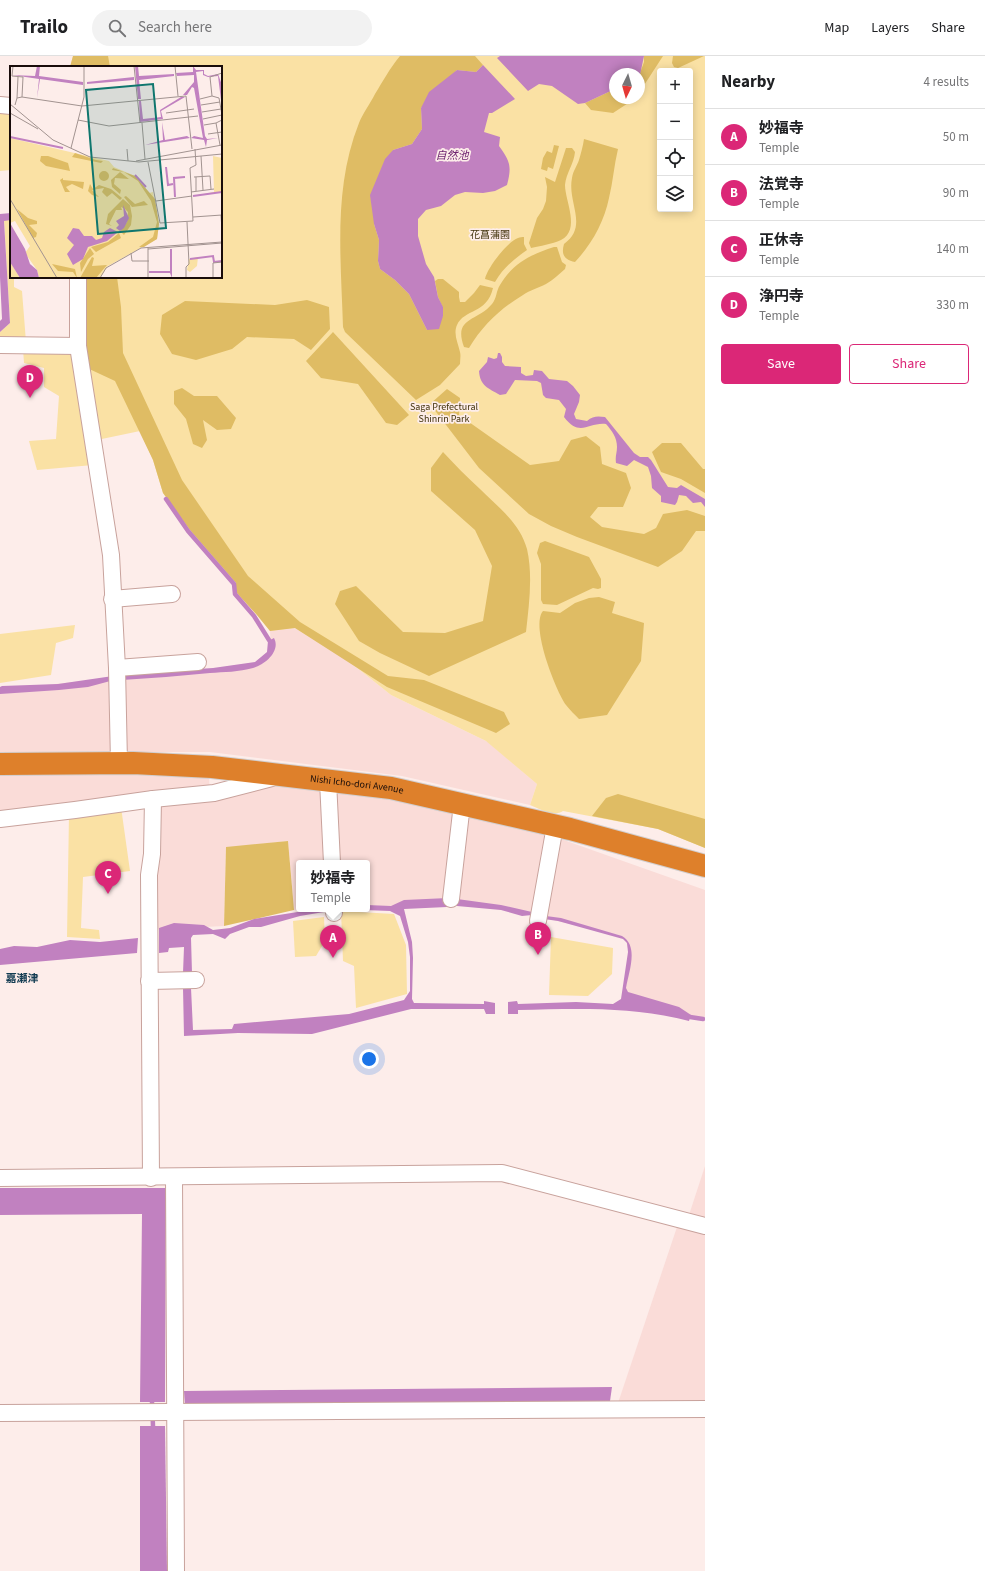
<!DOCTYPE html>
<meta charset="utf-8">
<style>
body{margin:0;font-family:"Source Sans 3","Noto Sans JP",sans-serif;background:#f2f2f2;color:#202124}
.controls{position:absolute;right:12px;top:12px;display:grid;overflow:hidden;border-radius:4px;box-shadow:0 2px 10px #0003}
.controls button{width:36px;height:36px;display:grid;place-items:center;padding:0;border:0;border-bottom:1px solid #e0e0e0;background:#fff;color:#202124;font:20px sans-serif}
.compass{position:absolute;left:609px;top:12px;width:36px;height:36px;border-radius:50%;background:#fff;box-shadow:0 2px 10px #0003;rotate:185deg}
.you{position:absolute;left:369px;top:1003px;width:14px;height:14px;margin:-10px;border:3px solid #fff;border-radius:50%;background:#1a73e8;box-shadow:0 0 0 6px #1a73e833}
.badge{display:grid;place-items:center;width:26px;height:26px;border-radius:50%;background:#db2777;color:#fff;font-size:13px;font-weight:700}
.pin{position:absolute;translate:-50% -33px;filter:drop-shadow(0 1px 2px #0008)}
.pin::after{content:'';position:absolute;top:21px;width:14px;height:12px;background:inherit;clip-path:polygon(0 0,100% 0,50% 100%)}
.popup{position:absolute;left:296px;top:804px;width:74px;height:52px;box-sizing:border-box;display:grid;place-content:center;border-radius:4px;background:#fff;filter:drop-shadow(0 1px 3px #0005);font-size:13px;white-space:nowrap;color:#757577}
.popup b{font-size:15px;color:#202124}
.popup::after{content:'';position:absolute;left:50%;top:100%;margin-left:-8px;border:8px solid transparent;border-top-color:#fff}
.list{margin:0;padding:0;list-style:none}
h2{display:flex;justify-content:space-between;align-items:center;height:52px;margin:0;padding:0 16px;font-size:17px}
h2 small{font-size:13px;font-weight:400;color:#757577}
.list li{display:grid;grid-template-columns:26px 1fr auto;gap:12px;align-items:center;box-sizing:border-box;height:56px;padding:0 16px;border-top:1px solid #e0e0e0}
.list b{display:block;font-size:15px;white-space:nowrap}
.list p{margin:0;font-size:13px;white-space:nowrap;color:#757577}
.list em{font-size:13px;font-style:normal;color:#757577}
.actions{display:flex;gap:8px;padding:12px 16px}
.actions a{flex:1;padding:9px 0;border:1px solid #db2777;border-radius:4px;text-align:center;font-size:14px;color:#db2777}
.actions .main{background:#db2777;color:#fff}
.icon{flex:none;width:22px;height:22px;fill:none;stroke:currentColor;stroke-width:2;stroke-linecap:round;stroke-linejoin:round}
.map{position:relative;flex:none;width:705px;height:1515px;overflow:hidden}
header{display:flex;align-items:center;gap:24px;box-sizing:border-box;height:56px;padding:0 20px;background:#fff;border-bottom:1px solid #e0e0e0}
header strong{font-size:19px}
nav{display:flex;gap:22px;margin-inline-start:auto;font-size:14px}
.search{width:280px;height:36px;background:#f2f2f2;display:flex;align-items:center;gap:10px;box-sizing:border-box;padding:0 14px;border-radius:22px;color:#757577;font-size:15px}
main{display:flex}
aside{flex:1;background:#fff}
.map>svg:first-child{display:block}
.built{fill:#fadcd8}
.green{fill:#fae1a4;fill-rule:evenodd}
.forest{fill:#dfbc64}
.water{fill:#c181c0}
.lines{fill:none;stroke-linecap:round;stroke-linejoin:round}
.stream{stroke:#c181c0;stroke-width:4.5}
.minor-casing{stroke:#c8a29c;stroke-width:18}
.highway-casing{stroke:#d1cece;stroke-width:24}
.minor{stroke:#fff;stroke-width:16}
.highway{stroke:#de802b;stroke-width:22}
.labels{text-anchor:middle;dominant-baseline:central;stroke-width:3.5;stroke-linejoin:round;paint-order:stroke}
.park-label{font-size:10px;fill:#41320b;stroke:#fdedea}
.street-label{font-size:10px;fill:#190c0a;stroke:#fdedea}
.water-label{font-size:11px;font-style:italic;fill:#6e226f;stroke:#fdedea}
.neighbourhood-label{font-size:11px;font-weight:bold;fill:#133c52;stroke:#fdedea}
.inset-river{fill:none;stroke:#c181c0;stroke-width:2}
.inset-road{fill:none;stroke:#a29390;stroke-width:1}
.view{fill:#0f766e;fill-opacity:0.15;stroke:#0f766e;stroke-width:2}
.inset-edge{fill:none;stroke:#190c0a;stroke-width:2}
</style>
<header>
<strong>Trailo</strong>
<div class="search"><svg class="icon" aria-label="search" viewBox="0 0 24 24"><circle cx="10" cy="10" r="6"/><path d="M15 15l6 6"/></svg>Search here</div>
<nav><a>Map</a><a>Layers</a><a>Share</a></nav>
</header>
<main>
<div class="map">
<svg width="705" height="1515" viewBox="0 0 705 1515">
<rect width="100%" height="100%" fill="#fdedea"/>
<g class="built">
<polygon points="295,572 351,607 391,639 488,686 537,728 530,749 402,720 210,696 0,696 0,634 120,621 255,610 271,594 270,575"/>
<polygon points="0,715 131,715 209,720 210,742 282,729 387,741 558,782 705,834 705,963 623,946 629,896 626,885 618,879 502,852 460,847 367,851 367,807 299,807 299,853 312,853 294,854 288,785 226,792 224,870 146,874 146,747 0,767"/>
<polygon points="705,1110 705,1346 618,1347 677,1171 689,1159"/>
</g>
<g class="green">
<path d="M73,0H705V792L658,773L563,755C554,761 540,753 530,749L537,728L486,685L391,639L351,607L295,572L270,575L257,559L236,536V527L190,474L163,437L153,404L140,375L97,384L85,311L84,221H221V11H70ZM660,15H690V153H660ZM615,18H639V42H615Z"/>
<polygon points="0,56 11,57 11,114 0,115"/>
<polygon points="4,164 11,164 11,221 14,221 14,231 22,235 26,286 0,286 0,276 10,267"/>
<polygon points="23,293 67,294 74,302 93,409 37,414 29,385 56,383 59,340 44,331 44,312 24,307"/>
<polygon points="75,569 73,582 56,587 51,619 0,627 0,578"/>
<polygon points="121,751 130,815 83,821 81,872 99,874 100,883 67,881 69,758"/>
<polygon points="341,855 394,858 406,889 407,938 356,952 354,910 343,905"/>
<polygon points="324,861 325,885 316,900 295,901 293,865"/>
<polygon points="551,881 613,892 612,918 588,940 549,939"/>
</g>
<g class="forest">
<polygon points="73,0 108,0 110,11 70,11"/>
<path d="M400,0H475L483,9L476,16L457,14L421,52L422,73L412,88L393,94L374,168L379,184L378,205L380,213L395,224L409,238L427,274L443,260V252L438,241L435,225L438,223H443L459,236V241L460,246H465L474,237L480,229L493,232C487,258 464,253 457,269C453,278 458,287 460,296C461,300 460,304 460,308L440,329L416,344L345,276L343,271C341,203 333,132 359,67C363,57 370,48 375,38C383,25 390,12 400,0Z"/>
<polygon points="644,0 663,0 639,37 639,20 644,6"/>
<polygon points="673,0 704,0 678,12 674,11 672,7"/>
<polygon points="615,33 615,42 636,42 613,57 591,54 585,47"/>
<path d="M584,83L618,93C614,109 613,126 609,142C604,166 592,188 575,206C564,204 561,198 564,188C589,170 567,147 572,122C573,115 577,110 579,104C581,97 583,90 584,83Z"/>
<polygon points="554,89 559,90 553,113 548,111 547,115 541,113 543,102 547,95 552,97"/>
<path d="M566,92H572L575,96C574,108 566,117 565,129C565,145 581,174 561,184C552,188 540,190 531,192L529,187L537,162L543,153L546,145L547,131L545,121L555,126Z"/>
<path d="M524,181V188L527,194C514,203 503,212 495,226L485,223C487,212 508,185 518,182C520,181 522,181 524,181Z"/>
<path d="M554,191H557L562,206L566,209L565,213C559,218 553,224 546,228C538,232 530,234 523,239C500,253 483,269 469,292L464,291C453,261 477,266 492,248C497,242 496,235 500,229C513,207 530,199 554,191Z"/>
<polygon points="84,221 117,221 121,251 123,297 182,424 248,520 300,566 388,620 424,624 504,656 510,668 496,677 387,631 295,572 270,575 257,559 236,536 236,527 190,474 163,437 153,404 115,325 85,311"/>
<polygon points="307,244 329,251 330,273 311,294 294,283 247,281 232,293 196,304 172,298 160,278 162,259 185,245 275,249"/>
<polygon points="333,276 409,359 397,369 386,367 358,328 321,322 306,305"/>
<polygon points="182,332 194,340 217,340 236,362 231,373 217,374 203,364 207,384 202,392 193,388 186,363 174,348 174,335"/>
<polygon points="447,333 460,342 459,359 530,409 559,405 571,384 586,380 600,391 602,408 626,417 631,432 623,451 598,451 590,461 602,471 644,478 656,472 663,458 687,454 705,460 705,475 696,475 682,495 658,511 577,481 551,470 529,458 479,412 430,348"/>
<polygon points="662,387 681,387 703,413 705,413 705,437 681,423 661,416 652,396"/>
<path d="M443,396C455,409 467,421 480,433C498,451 520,467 527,493C533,519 529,549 526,576L429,620L380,597L359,585L335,548L340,535L356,530L403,576L445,577L483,565L492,510L475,474L431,435V412Z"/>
<polygon points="545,485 589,501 601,523 601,532 598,533 593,532 557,549 543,548 541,544 541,508 537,497 540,487"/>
<path d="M599,541L615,546L612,557L644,567L641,605L607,659L579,663C575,659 570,654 566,649C556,635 530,570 543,555L560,557L575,547L589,542Z"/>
<polygon points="618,738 705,763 705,792 658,773 592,760 606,742"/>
<polygon points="288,785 294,854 224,870 226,791"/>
</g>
<g class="water">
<polygon points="500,0 644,0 640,19 639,20 639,18 615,18 615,33 585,47 578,48 552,30 539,28 528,35 497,2"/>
<path d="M483,9L515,43L492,57H489L484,76L500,81L499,90C510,105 512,110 507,129L495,135L483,137L465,136L455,139L441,150L426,154L418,163V180L426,208L434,221L438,241L443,251V260L439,273L427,274L409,238L395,224L380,213L378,205L379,184L374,168L370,139L385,103L393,94L412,88L422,73L421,52L429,36L457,14L476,16Z"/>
<polygon points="11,157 11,164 4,165 10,267 0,276 0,265 2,263 0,221 0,158"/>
<path d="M498,297H500L502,301V306L505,310L521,311V317L526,320L533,319L534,314L542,315L549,323L567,325L573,330L580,339L579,346L574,358L576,363L587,365C593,360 597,360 605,361L634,397L640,401H648L651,404L668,431L677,432L681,429L705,443V451L701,446L693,447L686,440L679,439L677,446L675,449L661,446V440L652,432L651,420L648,411L634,404L627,410L616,407C615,400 617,397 617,391C617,381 612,375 606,368C588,366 580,382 564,361L566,353L559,344L546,342L543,339L541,327L537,325L515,324L506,338L500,339C488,332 480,330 479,315L487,306L488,301L494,303L497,302Z"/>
<path d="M274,582C281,595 265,609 253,612C239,616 224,616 210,617C181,620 151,622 122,624L121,618L213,612L255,606L267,596L268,585Z"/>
<polygon points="113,620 114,624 88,631 59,634 0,638 0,631 2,630 58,628"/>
<polygon points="448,842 447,851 404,853 412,886 413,902 412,943 414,947 484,948 484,945 495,947 495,958 486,958 484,953 411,953 312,978 238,977 184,980 183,932 191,932 193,974 232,973 234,968 349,958 404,944 410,935 410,901 408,886 400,860 390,855 339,853 367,853 367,849 391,850 404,844"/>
<polygon points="457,843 501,849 532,856 532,859 522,860 501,854 457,850"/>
<polygon points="316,853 331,853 330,855 300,860 261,871 249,871 230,878 225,883 213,878 193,879 191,882 192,917 183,917 184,891 169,892 168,896 159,897 159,872 174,867 204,869 213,874 230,872 254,863"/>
<path d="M546,860L561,862L622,880C639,890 629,915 626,932L628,936L679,951L691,959L689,965C631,950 577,953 518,954V958H508V946L517,945L518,948L576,946L613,948L621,943L628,896L627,887L623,883L558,865L544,863Z"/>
<polygon points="138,882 137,897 0,909 0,893 14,890 37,891 70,884 100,886"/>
<polygon points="0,1132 166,1132 165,1346 140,1346 142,1158 0,1159"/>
<polygon points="612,1331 610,1345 185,1350 184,1335"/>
<polygon points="140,1370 165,1370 167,1515 140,1515"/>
</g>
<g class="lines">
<g class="stream">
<polyline points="166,443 188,475 234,528 235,538 254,560 269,584"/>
<polyline points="690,961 703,963"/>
<polyline points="152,1346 153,1370"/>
</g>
<g class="minor-casing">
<g id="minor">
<polyline points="0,49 11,50"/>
<polyline points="78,221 78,290 111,499 117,612 119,707"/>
<polyline points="0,289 78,290"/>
<polyline points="112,543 172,538"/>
<polyline points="117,612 198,606"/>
<polyline points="328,725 332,807"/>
<polyline points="0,763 75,754 153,743 214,737 272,722"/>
<polyline points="451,843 462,748"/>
<polyline points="334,853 334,857"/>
<polyline points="538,865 555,770"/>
<polyline points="149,925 196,924"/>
<polyline points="174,1121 176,1515"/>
<polyline points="0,1122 502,1117 705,1170"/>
<polyline points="151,1122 149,819 152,798 153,743"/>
<polyline points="0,1357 705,1353"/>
</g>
</g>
<g class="highway-casing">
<g id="highway">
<path id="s1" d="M0,708L133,707L212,711L391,732L570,773L705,810"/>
</g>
</g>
<use href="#minor" class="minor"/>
<use href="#highway" class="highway"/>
</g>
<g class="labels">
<g class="park-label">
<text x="490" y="179">花菖蒲園</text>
<text x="444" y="351">Saga Prefectural<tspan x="444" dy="12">Shinrin Park</tspan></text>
</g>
<g class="street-label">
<text stroke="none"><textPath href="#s1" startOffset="358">Nishi Icho-dori Avenue</textPath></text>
</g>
<g class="water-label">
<text x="452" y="99">自然池</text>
</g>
<g class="neighbourhood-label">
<text x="22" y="922">嘉瀬津</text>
</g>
</g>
<g transform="translate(10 10)">
<rect width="212" height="212" fill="#fdedea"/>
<path d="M0,72L99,95L104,101L125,110L139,127L143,126L149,158L147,173L98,200L90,212H29L27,204L15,187L20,180L5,155L0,157ZM203,90L212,92V126L183,130L204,126ZM188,191L187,200L180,206L177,204L179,193ZM0,196L1,197L10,212H0Z" fill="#fae1a4"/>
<path d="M65,87L86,94L93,95L91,97L62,91ZM31,90H38L58,97L60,105L36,100L30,95ZM103,102L125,110L145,133L149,158L147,173L134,181H129L143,171L147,156L141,135L128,115L114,106L102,104ZM89 110a5 5 0 1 1 10 0a5 5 0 1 1-10 0ZM110,106L119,113L105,112L104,118L111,124L110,128L102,121L101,114ZM53,112V114L74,116L73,123L62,118L56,121L60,126H55L50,114ZM80,118L83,123L89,119L101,123L112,132L110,134L102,127L97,131L92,126L94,122L82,124L89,131L82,129L78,125ZM116,130L125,138L134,135L138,139L122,141L114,131ZM113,133L120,139L122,150L121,159L114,169L110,165L117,156L118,146L115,143L111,141L112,144H106L99,158L102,160L96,158L98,148ZM7,143L18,152L27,155V158L19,159L27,167L26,171L23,172ZM109,167L111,172L86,186L81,181L98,176ZM80,182L84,188L78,193L71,206L70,197ZM82,191L84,192L82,200L97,199L86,212H70ZM42,198L65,203L67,212L63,206L48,205Z" fill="#dfbc64"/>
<path d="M27,0H30L29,10L73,16V19L30,13L27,32L29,13L2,9L25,10ZM125,0H128L129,10L164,8V10L129,14L131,33H128ZM183,0L186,4H194V8L198,10L208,8L212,19V42L208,10L198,11L193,9V5L186,6L195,70L197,73L208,72L197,74L196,81L194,74L181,72L184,70L193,72L184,22L182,21L177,29H173L184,16V9L167,10L166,7L183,6ZM124,11V14L77,18V16ZM171,31H175L151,45L153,53L130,56L129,35H131L133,53L151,51L150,44ZM152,56L155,74L177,70L180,72L135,79L153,74ZM113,139L119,152L114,162L110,165L106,162L109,159L106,155L114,150ZM0,157L15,183L20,198L27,204L29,212H10L0,196ZM63,162L69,163L74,170H82L86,174L92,172L94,166L100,162L108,166L97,175L78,181L73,193L63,199L57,188L64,179L57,172ZM160,183H162V212L160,207H139V205H160Z" fill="#c181c0"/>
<path class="inset-river" d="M0,71L53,82M156,101L158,119L163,118M125,109L136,121M183,130L212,126M165,131L164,112L175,111M180,193L203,190L204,196L212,195"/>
<path class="inset-road" d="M3,0L2,10L13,11L12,31M124,0L130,57M165,0L168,30M212,7L200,11L202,30L209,32L212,49M7,32L8,11M190,33L202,30M0,38L43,74L80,91L129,96L212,88M5,39L7,32L12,31L72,40M191,39L210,36M72,40L176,30L182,83M192,46L211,43M0,47L28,63M156,47L184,43M193,53L212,49M68,54L99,60L188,50M132,57L135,93M194,59L206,57M198,68L212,66M210,79L206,57L212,54M61,82L74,31V0M117,83L118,95M191,90L193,124M126,95L212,79M138,96L150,157L183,155L180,102L186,99L185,83M184,111L200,110L201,123M186,111V125M181,126L204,123M0,133L47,212M146,135L182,130M211,149L212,164M183,151L212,149M138,183L212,177M121,187L122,195H139M90,212L96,202L131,182L212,176M138,212V182M176,212V201L179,198L177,156M203,212V197L212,196"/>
<path class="view" d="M143,18L156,162L88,168L76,24Z"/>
<rect width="212" height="212" class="inset-edge"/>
</g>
</svg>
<div class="controls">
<button>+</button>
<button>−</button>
<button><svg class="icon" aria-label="locate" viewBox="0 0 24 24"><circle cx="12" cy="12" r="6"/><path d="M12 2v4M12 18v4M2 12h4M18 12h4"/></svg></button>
<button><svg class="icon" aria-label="layers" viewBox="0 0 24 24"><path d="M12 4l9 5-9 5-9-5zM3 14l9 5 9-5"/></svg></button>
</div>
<svg class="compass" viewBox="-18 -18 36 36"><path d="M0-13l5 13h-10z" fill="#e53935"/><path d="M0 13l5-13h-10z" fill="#757577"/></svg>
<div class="you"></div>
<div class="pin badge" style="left:333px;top:902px">A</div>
<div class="popup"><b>妙福寺</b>Temple</div>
<div class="pin badge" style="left:538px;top:899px">B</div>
<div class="pin badge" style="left:108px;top:838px">C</div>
<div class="pin badge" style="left:30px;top:342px">D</div>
</div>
<aside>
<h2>Nearby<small>4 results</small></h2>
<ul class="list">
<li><span class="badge">A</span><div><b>妙福寺</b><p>Temple</p></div><em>50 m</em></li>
<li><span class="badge">B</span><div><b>法覚寺</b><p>Temple</p></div><em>90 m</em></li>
<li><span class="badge">C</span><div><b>正休寺</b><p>Temple</p></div><em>140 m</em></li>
<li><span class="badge">D</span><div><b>浄円寺</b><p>Temple</p></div><em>330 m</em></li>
</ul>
<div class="actions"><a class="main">Save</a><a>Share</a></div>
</aside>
</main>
